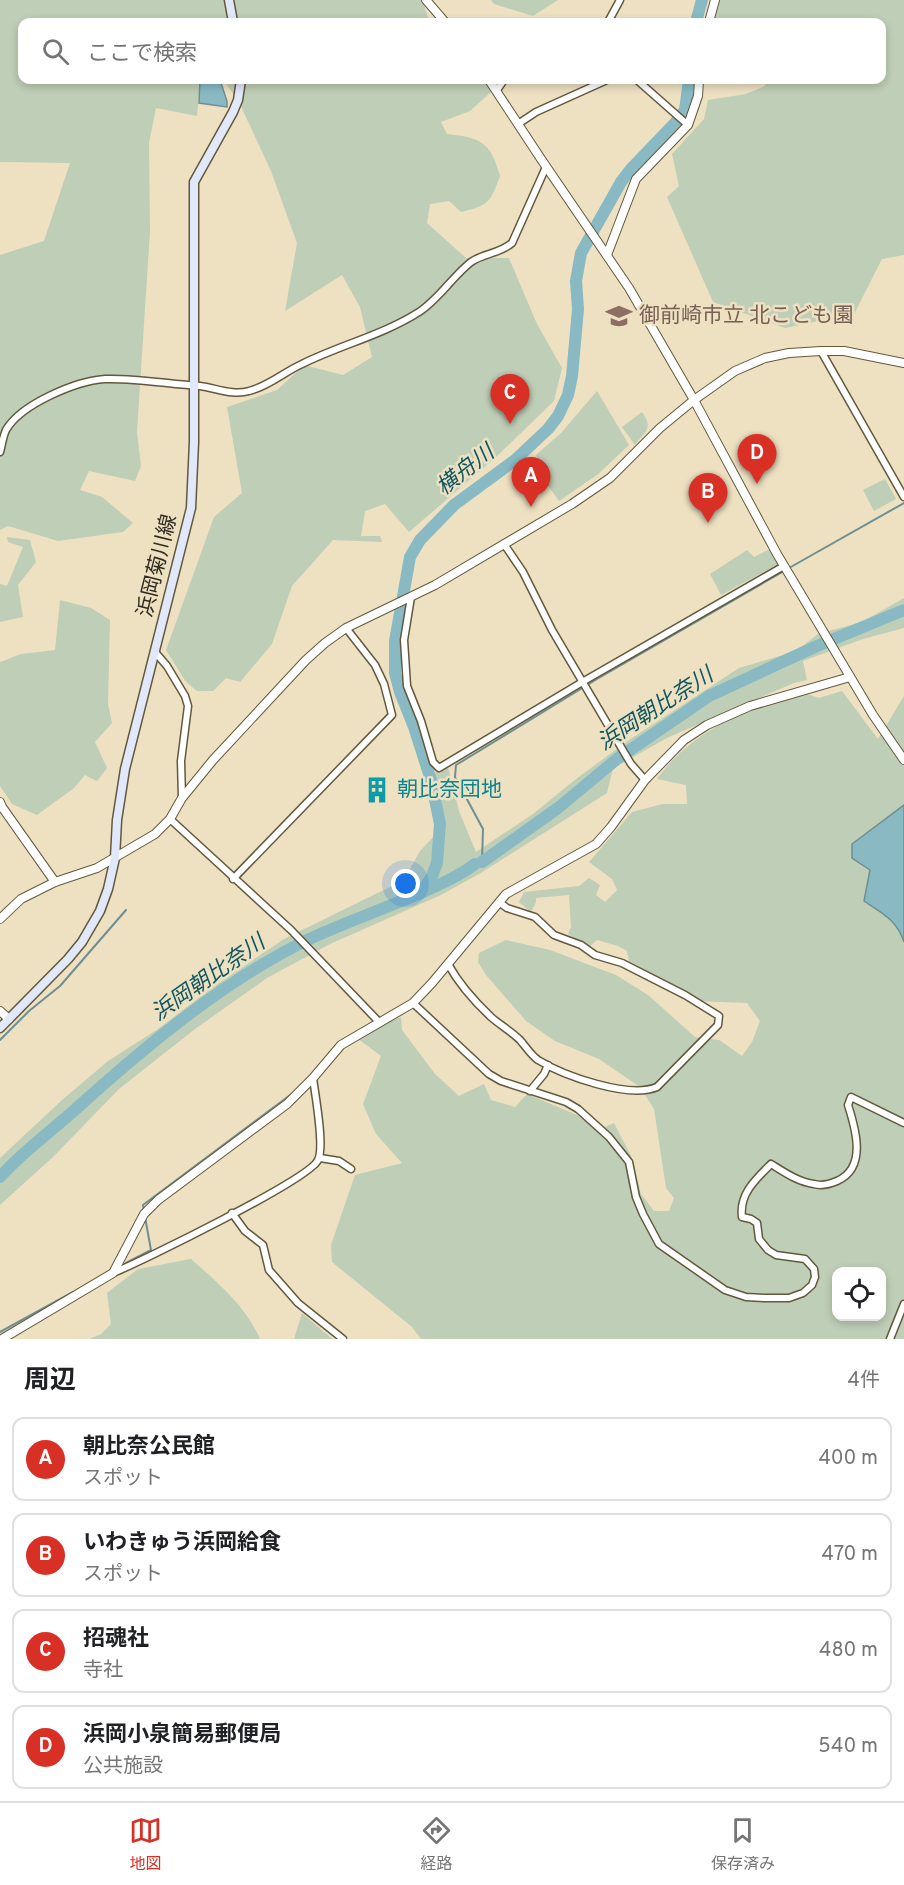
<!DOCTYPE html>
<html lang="ja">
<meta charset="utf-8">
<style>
body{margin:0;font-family:Overpass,"Noto Sans JP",sans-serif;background:#f6f6f6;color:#202124}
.controls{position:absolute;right:18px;bottom:18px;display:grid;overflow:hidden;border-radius:12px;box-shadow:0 3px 9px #0003}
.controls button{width:54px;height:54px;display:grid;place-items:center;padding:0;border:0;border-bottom:2px solid #e0e0e0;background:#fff;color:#202124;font:30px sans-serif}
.you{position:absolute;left:406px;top:884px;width:21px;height:21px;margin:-15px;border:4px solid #fff;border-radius:50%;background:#1a73e8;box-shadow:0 0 0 9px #1a73e833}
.badge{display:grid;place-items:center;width:39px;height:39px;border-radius:50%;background:#d93025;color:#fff;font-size:20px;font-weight:700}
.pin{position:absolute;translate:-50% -50px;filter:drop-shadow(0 2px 3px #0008)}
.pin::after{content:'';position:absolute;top:32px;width:21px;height:18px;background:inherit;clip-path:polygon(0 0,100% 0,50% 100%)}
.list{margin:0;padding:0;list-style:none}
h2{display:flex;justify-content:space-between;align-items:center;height:78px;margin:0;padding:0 24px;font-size:26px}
h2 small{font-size:20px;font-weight:400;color:#757577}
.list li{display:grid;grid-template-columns:39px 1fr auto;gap:18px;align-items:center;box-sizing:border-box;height:84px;margin:0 12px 12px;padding:0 12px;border:2px solid #e0e0e0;border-radius:12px}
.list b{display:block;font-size:22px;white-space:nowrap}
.list p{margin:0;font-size:20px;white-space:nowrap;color:#757577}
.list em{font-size:20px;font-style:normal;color:#757577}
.icon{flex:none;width:33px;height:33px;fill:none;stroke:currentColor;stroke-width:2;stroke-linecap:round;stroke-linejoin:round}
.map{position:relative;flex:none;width:904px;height:1339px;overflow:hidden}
.search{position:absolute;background:#fff;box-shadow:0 3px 9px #0003;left:18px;right:18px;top:18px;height:66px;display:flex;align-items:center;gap:15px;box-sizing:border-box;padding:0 21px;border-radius:12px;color:#757577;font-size:22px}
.sheet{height:462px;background:#fff}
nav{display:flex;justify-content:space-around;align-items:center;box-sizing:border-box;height:84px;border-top:2px solid #e0e0e0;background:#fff;font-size:16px;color:#757577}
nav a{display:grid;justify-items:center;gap:3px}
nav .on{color:#d93025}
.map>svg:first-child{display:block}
.green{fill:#bfceb6;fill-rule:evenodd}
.water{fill:#89bac3;stroke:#6f8f92;stroke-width:1.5}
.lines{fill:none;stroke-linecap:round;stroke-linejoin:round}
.stream{stroke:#6f8f92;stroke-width:2}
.river{stroke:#89bac3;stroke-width:12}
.minor-casing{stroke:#62583d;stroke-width:9}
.tertiary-casing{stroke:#62583d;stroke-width:10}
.secondary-casing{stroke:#62583d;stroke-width:11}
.minor{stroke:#fff;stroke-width:6}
.tertiary{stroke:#fff;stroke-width:8}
.secondary{stroke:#e1e8fa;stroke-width:8}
.labels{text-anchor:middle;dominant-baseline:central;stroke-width:5;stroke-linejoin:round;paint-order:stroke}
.education-label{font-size:21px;fill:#785e54;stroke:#ede1c2;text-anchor:start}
.street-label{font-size:21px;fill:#312c20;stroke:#ede1c2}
.culture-label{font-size:21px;fill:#0d838f;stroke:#ede1c2;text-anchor:start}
.water-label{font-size:22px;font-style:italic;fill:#105660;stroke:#ede1c2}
</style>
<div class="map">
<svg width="904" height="1339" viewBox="0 0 904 1339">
<rect width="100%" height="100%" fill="#ede1c2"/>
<g class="green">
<polygon points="0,0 422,0 430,22 22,22 22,80 200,80 197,116 156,108 149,143 150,231 137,432 141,466 135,481 89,471 80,490 102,497 133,523 123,532 58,541 8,526 0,530 0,255 44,241 70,163 0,162"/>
<polygon points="491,0 558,0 533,16 494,4"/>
<polygon points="718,0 904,0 904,255 882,259 854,314 785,328 713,302 667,197 679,186 672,154 704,119 708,100 746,94 765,86 765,80 882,80 882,22 714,22"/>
<path d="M223,80H432L437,84L448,80H483L491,92L470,111L441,122L447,134C481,138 490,141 500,176C490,203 489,205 461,212L449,201L430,204L427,223L466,258H509L537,324L562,368L554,401L496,457L409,532L385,504L365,511L361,536H380L382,542L333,540L292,586L272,644L240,682L226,678L213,691H197L186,682L166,650L214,517L242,493L227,407L277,390L304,365L343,375L372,357L360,307L342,275L285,311L297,243L271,171L238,100Z"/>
<polygon points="597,391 629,445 597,475 559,501 537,470 541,466 536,455 561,433"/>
<path d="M642,412C654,429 645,431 635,445L622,427Z"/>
<polygon points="885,479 896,499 874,511 863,490"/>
<polygon points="7,537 30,540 36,562 18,585 23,617 0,622 0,584 7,586 23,547 8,542"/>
<polygon points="770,549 779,564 721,595 710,574 747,550 754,557"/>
<polygon points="904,598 904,628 863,639 803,661 807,680 794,683 669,737 613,768 607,793 479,874 441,895 330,944 267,978 195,1029 119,1089 53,1157 0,1205 0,1158 62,1100 108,1061 158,1029 213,987 284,939 404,880 420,851 438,832 433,774 448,767 459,811 476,852 533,814 576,779 629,740 739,668 796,651 818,634 862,622"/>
<polygon points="60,600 91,608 110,620 108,704 112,723 95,742 107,768 97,781 85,775 74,788 37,815 12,804 0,786 0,662 21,654 55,650"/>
<path d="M798,691L819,698L842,691L878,739L904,696V805L852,844L870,870L864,901C882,913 897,920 904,942V1339H421L412,1327L332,1262L331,1245L355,1175L402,1163L376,1134L363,1104L381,1056L357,1038L378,1026L401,1017L402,1030L435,1074L459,1096L484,1084L491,1100L515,1107L527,1094L577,1115L597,1130L614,1123L631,1156L641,1194L654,1211H669L674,1198L666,1188L654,1109L640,1087L599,1059L555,1041L526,1021L486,975L478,962L479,953L506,940L550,950L616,975L648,995L695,1037L719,1040L742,1056L752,1042L760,1021L747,1003L697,1001L629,961L627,951L618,946L597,940L589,947L568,934L571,927L569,895L536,898V902L531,912L519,902L524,892L579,886L589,878L600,885L596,895L605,902L617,890L612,879L589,862L632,812L663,804H687L686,785L657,779C692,730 744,711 798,691ZM836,1272H882V1316H836Z"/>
<path d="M191,1259C218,1283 245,1305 260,1339H89L101,1334L111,1324L107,1293L138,1269Z"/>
<polygon points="302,1313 330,1337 333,1339 294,1339"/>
</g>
<g class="water">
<polygon points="200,80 220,80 227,101 227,107 199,103"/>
<path d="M904,805V942C897,920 882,913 864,901L870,870L852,858V844Z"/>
</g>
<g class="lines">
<g class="stream">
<polyline points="789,568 904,503"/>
<polyline points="475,864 482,862 483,829 455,777 456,765 597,679 784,571"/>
<polyline points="0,1040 29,1011 60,986 126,910"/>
<polyline points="144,1211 143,1205 297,1090"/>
<polyline points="126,1263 151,1250 145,1217"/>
<polyline points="0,1332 73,1292"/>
</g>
<g class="river">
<polyline points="696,22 702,0"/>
<polyline points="482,862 558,808 617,759 709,696 817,646 904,610"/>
<polyline points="421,893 432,876 437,863 440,824 431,780 414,727 400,692 395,673 395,641 410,557 420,540 454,505 515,460 548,429 558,416 568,395 572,376 578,309 576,281 581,253 621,182 631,169 677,121 685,110 689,80"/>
<path d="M0,1177C23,1151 52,1131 78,1107C147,1045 221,983 305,941C343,923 384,909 423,892C441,884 459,876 475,864"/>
</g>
<g class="minor-casing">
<g id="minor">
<polyline points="608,22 620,0"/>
<polyline points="637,80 688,125"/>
<polyline points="497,90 504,80"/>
<polyline points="518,124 536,112 607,80"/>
<polyline points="821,351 904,497"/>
<path d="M0,452C2,445 3,436 6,430C21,404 76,381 105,379C137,378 168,384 200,386C216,388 233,396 249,391C269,386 284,372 302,364C340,345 383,335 419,312C439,299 452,277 471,262C484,253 499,254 512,243L546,167"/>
<polyline points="504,544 523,572 552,630 631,764 645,780"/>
<polyline points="411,597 404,640 407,686 421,721 433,762 439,768 584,681 784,566"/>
<polyline points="155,652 167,666 185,696 188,706 181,761 182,798"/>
<polyline points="170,819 291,930 379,1022"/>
<polyline points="233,879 392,715 384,684 375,665 346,628"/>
<path d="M448,964C459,984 474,1001 491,1017C500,1025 511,1031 520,1040C526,1047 531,1055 538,1060C564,1076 629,1099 657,1087L718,1025L719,1016L685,995L622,963L595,955L581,945L554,935L535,917L507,908L499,902"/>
<path d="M413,1003L489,1074L501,1081L566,1102L578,1109L609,1137L629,1162L636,1197L643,1214L659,1244L725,1290L746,1297L764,1298H789L803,1293L812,1285L815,1277L814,1269L805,1259L776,1255L768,1250L759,1239L757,1223L751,1219L742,1217C739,1194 756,1179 771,1164C784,1172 798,1182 814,1184C821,1186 830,1184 837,1181C867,1168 856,1130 848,1105L851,1097L904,1123"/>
<polyline points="530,1091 544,1074 548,1065"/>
<polyline points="320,1158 339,1161 351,1169"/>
<polyline points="232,1213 245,1231 263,1245 269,1270 298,1303 343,1339"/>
<path d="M113,1273C142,1261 310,1179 318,1160C325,1147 315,1094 313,1078"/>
<polyline points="890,1339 904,1304"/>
</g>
</g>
<g class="tertiary-casing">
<g id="tertiary">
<polyline points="426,0 445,22"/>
<polyline points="709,22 715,0"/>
<polyline points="489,80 541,159 629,288 694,400 777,554 873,715 904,760"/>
<polyline points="607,255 636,179 688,125 698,96 699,80"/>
<polyline points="0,802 2,807 55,882"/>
<polyline points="0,919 21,899 55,882 97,868 155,834 170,819 182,798 213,760 306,660 325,643 346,628 435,585 572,504 610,478 660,428 694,400 735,371 765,358 789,353 821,351 844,351 904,363"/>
<polyline points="0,1011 9,1019"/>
<polyline points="2,1339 113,1273 144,1214 158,1200 287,1104 313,1078 341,1045 413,1003 432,983 506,894 596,844 611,827 645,780 684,740 707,725 750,706 850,677"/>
</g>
</g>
<g class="secondary-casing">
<g id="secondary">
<polyline points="229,0 233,22"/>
<polyline points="0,1028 68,959 82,942 100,911 108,889 115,858 117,820 125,769 191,508 194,442 194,182 233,112 238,100 241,80"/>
</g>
</g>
<use href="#minor" class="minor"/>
<use href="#tertiary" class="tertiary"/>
<use href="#secondary" class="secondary"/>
</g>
<defs>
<g id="school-bare" transform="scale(2.07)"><path d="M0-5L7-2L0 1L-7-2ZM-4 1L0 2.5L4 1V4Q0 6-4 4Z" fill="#8d6e63" stroke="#ede1c2" stroke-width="2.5" paint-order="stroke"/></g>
<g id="building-bare" transform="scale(2.07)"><path d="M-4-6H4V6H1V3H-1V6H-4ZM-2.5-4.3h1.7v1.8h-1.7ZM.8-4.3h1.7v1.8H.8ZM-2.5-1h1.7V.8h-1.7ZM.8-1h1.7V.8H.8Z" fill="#0f9aa8" stroke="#ede1c2" stroke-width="2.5" paint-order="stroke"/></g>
</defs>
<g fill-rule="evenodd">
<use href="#school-bare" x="619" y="316"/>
<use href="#building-bare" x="377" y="790"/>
</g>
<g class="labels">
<g class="education-label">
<text x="639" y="316">御前崎市立 北こども園</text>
</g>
<g class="street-label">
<text transform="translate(158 566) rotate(-76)">浜岡菊川線</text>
</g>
<g class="culture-label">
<text x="397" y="790">朝比奈団地</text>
</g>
<g class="water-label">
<text transform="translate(466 471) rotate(-38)">横舟川</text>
<text transform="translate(656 710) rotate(-33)">浜岡朝比奈川</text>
<text transform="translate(209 979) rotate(-35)">浜岡朝比奈川</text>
</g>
</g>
</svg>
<div class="controls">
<button><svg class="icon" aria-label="locate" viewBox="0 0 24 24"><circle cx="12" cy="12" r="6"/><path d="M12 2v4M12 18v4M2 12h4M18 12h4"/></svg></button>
</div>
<div class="you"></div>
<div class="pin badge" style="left:531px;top:507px">A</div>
<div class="pin badge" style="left:708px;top:523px">B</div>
<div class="pin badge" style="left:510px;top:424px">C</div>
<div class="pin badge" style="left:757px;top:484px">D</div>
<div class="search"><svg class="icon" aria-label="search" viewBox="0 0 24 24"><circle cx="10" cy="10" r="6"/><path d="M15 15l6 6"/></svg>ここで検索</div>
</div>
<section class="sheet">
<h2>周辺<small>4件</small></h2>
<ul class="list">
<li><span class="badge">A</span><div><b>朝比奈公民館</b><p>スポット</p></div><em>400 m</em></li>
<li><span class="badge">B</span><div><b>いわきゅう浜岡給食</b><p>スポット</p></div><em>470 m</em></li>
<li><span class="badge">C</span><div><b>招魂社</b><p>寺社</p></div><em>480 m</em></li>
<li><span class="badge">D</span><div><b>浜岡小泉簡易郵便局</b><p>公共施設</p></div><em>540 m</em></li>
</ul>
</section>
<nav>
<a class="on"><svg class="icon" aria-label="map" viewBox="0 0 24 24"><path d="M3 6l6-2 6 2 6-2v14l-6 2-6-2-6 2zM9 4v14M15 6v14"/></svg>地図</a>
<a><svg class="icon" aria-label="directions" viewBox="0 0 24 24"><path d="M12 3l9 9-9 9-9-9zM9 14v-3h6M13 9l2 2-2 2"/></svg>経路</a>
<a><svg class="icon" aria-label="saved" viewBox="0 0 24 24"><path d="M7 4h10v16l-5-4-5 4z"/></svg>保存済み</a>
</nav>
